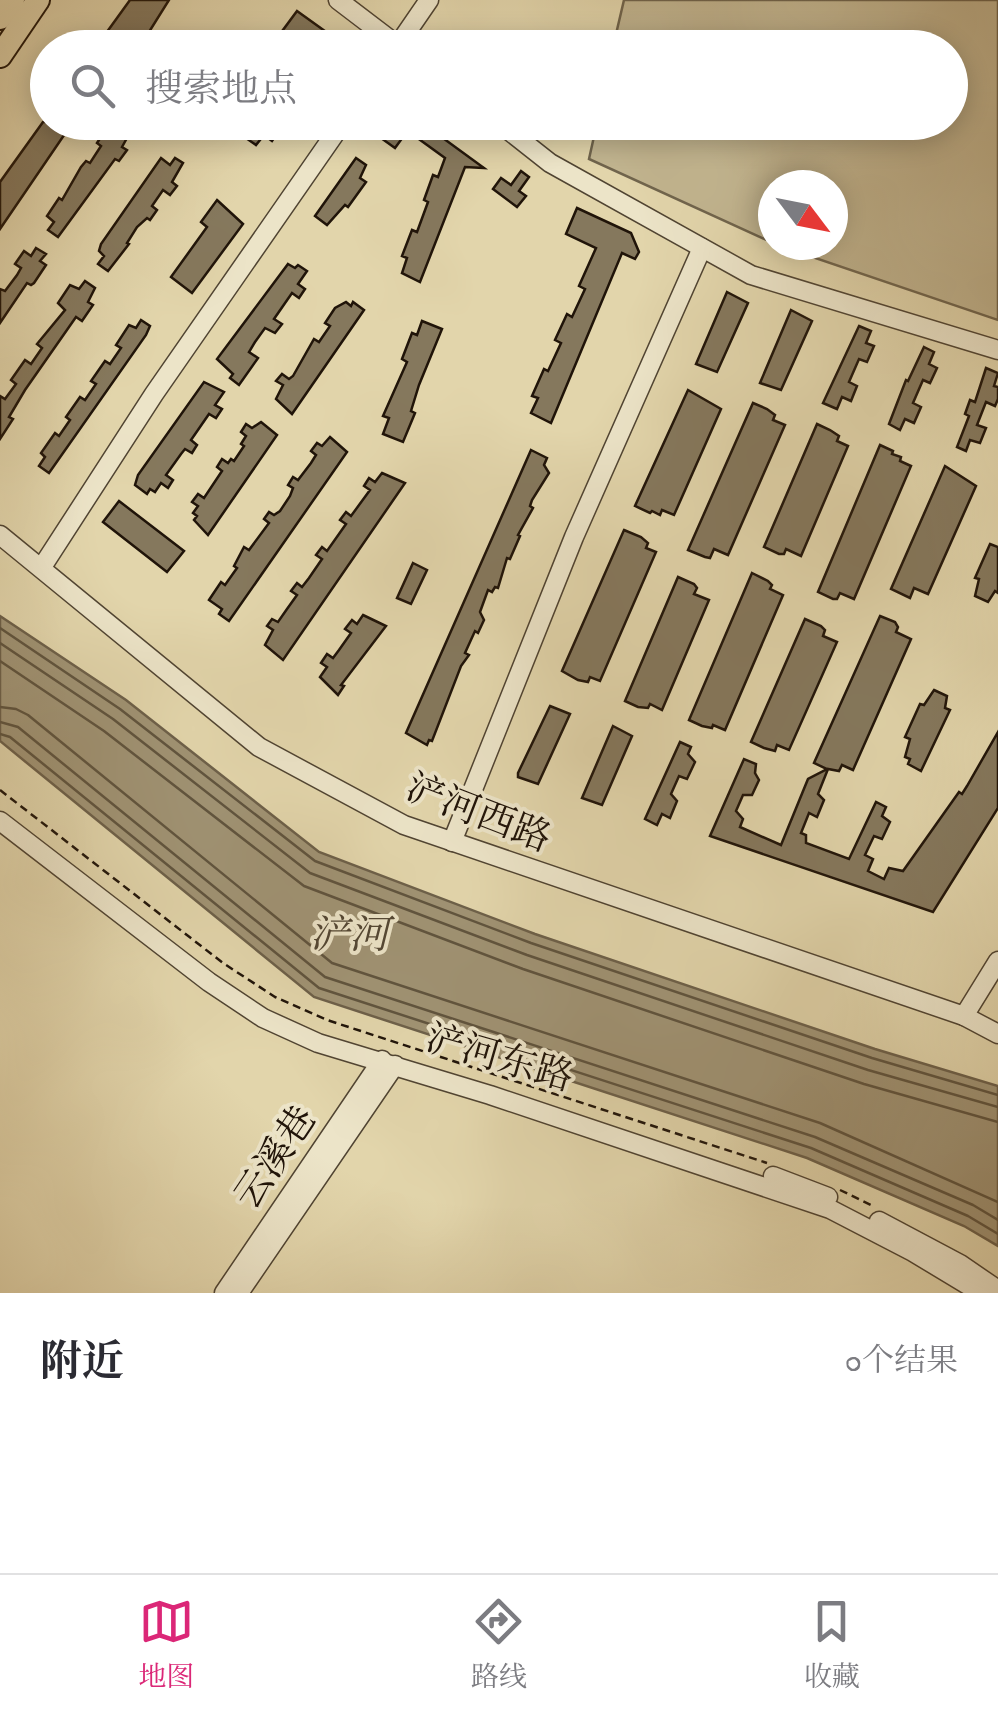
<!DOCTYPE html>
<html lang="zh">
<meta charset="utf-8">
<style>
body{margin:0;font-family:"IM FELL DW Pica","Noto Serif SC",serif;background:#f7f7f7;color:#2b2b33}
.compass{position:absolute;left:758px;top:170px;width:90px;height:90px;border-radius:50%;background:#fff;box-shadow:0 5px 25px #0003;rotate:122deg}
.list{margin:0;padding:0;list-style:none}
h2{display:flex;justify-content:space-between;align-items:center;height:130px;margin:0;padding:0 40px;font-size:42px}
h2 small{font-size:32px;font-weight:400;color:#7c7c81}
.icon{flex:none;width:55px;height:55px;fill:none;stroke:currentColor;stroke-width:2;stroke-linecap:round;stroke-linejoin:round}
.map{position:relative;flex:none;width:998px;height:1293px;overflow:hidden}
.search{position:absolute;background:#fff;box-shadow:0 5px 25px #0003;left:30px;right:30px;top:30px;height:110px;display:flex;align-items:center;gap:25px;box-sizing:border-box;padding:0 35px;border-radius:55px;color:#7c7c81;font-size:38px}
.sheet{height:280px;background:#fff}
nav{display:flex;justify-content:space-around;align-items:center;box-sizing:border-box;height:140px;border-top:2px solid #e1e1e2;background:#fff;font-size:28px;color:#7c7c81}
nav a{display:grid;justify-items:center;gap:5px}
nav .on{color:#db2777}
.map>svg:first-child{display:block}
.green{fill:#c1b48f;stroke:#70644c;stroke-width:2.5}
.water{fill:#a09374;stroke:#6d6049;stroke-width:2.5}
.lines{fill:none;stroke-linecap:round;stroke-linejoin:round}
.shore{stroke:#60543e;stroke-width:2.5}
.building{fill:#85785d;stroke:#201409;stroke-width:2.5}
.minor-casing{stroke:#504432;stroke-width:21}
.major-casing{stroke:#201409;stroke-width:26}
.path{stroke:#201409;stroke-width:2.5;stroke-dasharray:8 5;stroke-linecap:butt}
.minor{stroke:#ece4c8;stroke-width:18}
.major{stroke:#e2d5ab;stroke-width:22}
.labels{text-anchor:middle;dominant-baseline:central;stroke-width:8;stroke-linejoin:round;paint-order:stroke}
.street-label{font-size:38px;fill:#201409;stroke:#ece4c8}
.water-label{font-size:40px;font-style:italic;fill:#534734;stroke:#ece4c8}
</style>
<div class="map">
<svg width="998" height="1293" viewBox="0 0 998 1293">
<rect width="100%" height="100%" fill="#e2d5ab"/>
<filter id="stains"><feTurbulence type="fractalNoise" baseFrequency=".002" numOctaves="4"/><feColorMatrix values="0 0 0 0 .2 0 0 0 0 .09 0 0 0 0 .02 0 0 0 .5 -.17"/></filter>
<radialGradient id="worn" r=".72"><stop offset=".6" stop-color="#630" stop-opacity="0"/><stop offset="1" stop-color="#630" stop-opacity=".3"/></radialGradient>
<polygon class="green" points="624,0 998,0 998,320 777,245 833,245 833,185 773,185 773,243 589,159 597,123 950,122 950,48 613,47"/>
<polygon class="water" points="0,616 126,700 319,852 535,934 875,1049 998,1086 998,1246 964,1226 807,1158 314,997 0,741"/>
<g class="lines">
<g class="shore">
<polyline points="0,628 120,709 315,861 531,943 872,1058 998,1095"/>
<polyline points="0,643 113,719 310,873 527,955 868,1070 998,1107"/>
<polyline points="0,661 104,731 304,886 523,969 864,1084 998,1122"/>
<polyline points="0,707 16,709 28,715 332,963 820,1123 998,1202"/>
<polyline points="0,722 18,727 325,977 815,1137 973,1205 998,1220"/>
<polyline points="0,734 10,737 319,988 811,1148 968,1216 998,1234"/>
</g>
</g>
<g class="building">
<polygon points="130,0 169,0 139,48 120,48 104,36"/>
<polygon points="297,11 336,39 339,48 276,48 286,33 283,30"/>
<polygon points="43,122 73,122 0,229 0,182"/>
<polygon points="122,122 132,129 122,147 127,150 119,161 115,159 58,237 48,230 54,222 47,216 59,198 62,200 81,167 86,161 90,163 101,146 97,143 110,123 118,129"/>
<polygon points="223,122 285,122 272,141 264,135 256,145"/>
<polygon points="382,122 444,122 436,133 484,168 465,167 420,282 402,273 407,258 402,256 412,230 417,232 428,202 424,200 433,175 438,177 445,158 416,137 403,137 395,148 374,133"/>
<polygon points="161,158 170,165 175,158 183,163 172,182 177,186 170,195 163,190 152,206 157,210 150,220 147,218 137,227 127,243 129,244 108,271 98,264 104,256 99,251 101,244"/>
<polygon points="356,158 366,165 360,178 366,182 348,207 345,205 327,225 315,216"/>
<polygon points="521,171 529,177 519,191 526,196 517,207 493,189 501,178 511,185"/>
<polygon points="217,200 243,224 192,293 171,277 207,227 201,222"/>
<polygon points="577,208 631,233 639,252 635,259 622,253 551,423 531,413 538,398 532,396 544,369 548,371 561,343 555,340 567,314 572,317 585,289 579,286 596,248 566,234"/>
<polygon points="36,248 46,254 40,261 46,265 34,283 31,285 27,283 0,323 0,289 5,291 17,275 21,268 15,264 24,251 31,256"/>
<polygon points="288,264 295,268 298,265 307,271 298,284 305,289 299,298 292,293 274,319 282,324 275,333 265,328 255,342 249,352 258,358 239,385 230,378 233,374 217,359"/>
<polygon points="85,281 95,288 88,302 93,305 82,321 76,317 25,390 9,417 13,419 0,439 0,396 5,399 16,384 11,380 25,360 31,364 42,348 37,344 65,310 58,303 70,285 79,289"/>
<polygon points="727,292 748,303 717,372 696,364"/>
<polygon points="346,302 351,306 353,302 364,310 292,414 276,399 283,385 276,381 282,374 289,379 293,376 314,339 319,342 330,326 325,323 335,308"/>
<polygon points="791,310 812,321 781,390 760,383"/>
<polygon points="141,320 150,326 146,335 49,473 39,466 45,457 41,453 55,433 59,436 70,420 66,417 80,397 85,400 96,384 91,381 105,361 110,364 121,348 116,345 129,325 136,328"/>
<polygon points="422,321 442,329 419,385 411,411 415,413 403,442 383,434 389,418 383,416 407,362 402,359 412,333 417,335"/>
<polygon points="859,326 871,331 866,343 874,346 867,362 859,359 849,382 857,386 851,401 842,397 837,409 823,403"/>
<polygon points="924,347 934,352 929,364 937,368 930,383 923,380 913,403 921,407 914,423 905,419 900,430 889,424 906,380 908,381"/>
<polygon points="986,368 998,373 994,386 998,387 998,399 995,406 986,402 977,425 986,428 980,443 970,440 966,451 957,447 969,416 965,414 970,400 975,402"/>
<polygon points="204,382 224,392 215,405 222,409 216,418 209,414 191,440 197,445 192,453 185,449 181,454 166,475 173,480 168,488 161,483 155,492 150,489 147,494 135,485 138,475"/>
<polygon points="688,390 721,409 674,515 662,510 660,515 652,511 650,513 635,506"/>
<polygon points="753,403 767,409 775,415 773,420 785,425 728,555 714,549 710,558 705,557 688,550"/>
<polygon points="261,422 277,435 208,535 194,520 197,516 193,513 198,506 192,502 198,494 204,498 222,471 217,467 222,459 228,463 231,459 234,461 244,446 241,444 246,436 241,432 246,424 252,428"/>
<polygon points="817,424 830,430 839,436 837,441 848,446 801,556 786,549 784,554 779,554 764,547"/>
<polygon points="330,437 347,452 229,621 219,614 222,609 209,600 221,582 225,585 237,568 234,566 244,547 249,550 269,523 264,519 269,512 274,515 280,511 290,496 293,488 288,485 293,477 298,480 311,463 316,455 311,451 317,443 322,446"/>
<polygon points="880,445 893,451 892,454 901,457 900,461 911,466 854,599 840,593 837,599 833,599 818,592"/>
<polygon points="531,450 547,458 544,465 549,473 532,500 530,506 533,508 518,535 520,536 510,559 507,558 498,588 495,587 492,592 488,590 480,612 484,620 478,633 475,631 465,653 469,655 461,666 432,741 429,740 427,745 406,733"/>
<polygon points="945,466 976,486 928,594 914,588 910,598 891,589"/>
<polygon points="382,473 405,483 283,660 265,645 273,630 267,626 272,619 278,622 287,609 297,595 291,591 297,583 302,587 309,578 322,559 316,555 322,547 327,551 346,524 340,520 346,512 351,516 370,490 364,486 369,478 375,482"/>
<polygon points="119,501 184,551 167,572 103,522"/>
<polygon points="624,530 641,537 648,543 646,548 656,552 600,681 590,677 588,682 578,680 562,671"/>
<polygon points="990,544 998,547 998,593 995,591 988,602 975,596 979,579 975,578"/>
<polygon points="413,563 427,570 411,604 397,598"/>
<polygon points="752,573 768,581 772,585 770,589 783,595 725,730 713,725 712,728 702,726 689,720"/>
<polygon points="678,577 694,584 697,588 694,594 709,600 662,710 650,704 648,708 638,707 625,701"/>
<polygon points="363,615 386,626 341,685 344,686 338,695 320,677 327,667 321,663 327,654 333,658 339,650 351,633 345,629 352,620 357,624"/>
<polygon points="880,616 895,622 898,627 896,632 911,639 853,770 842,765 839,771 828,769 818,794 824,800 817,817 809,813 801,833 806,835 806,843 849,859 876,802 886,807 882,816 890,822 882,839 874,836 865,855 873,859 868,871 884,879 889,868 903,871 959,792 962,794 967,786 998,732 998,808 933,912 710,836 744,759 756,764 755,773 759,780 752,795 743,795 736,811 743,819 740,827 781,845 808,779 827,769 814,763"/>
<polygon points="805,619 821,626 825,630 823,636 837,642 789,750 777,745 775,751 764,748 751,742"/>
<polygon points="934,690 947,696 945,708 950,710 921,771 908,764 910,759 905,757 910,739 905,737 920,704 924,705"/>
<polygon points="550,706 570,714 538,784 518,777 518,773"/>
<polygon points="613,726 632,736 602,805 582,798"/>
<polygon points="680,742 691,747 688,754 695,762 687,779 679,776 671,794 677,801 670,818 662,814 657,825 645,819"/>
</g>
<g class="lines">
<g class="minor-casing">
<g id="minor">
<polyline points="338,0 401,48"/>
<polyline points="396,48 429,0"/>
<polyline points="498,122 550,163 751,275 998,350"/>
<polyline points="0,535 259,747 404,825 964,1016 998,1034"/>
<polyline points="42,567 154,394 343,122"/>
<polyline points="0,821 209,982 263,1018 318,1043 490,1095 830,1209 913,1252 981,1293"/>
<polyline points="452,842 574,537 702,248"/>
<polyline points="964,1016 998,961"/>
<polyline points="773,1176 828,1197"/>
<polyline points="879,1221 960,1264 998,1290"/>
<polyline points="224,1293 382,1060"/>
<polyline points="239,1293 395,1065"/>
</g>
</g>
<g class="major-casing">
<g id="major">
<polyline points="0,18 13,0"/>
<polyline points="0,56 38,0"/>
</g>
</g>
<g class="path">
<polyline points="0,790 223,963 275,997 327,1020 767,1163"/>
<polyline points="840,1190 873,1206"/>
</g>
<use href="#minor" class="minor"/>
<use href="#major" class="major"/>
</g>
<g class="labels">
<g class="street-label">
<text transform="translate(478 814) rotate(21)">浐河西路</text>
<text transform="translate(499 1059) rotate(16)">浐河东路</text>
<text transform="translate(276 1158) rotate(-56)">云溪巷</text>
</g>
<g class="water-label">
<text x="349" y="937">浐河</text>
</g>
</g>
<rect width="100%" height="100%" filter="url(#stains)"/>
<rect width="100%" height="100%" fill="url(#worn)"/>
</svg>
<svg class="compass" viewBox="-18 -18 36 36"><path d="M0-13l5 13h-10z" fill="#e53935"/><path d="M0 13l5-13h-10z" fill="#7c7c81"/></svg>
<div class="search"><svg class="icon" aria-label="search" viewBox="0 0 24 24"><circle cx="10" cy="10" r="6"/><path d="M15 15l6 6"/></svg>搜索地点</div>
</div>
<section class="sheet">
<h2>附近<small>0个结果</small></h2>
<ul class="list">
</ul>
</section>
<nav>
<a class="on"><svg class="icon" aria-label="map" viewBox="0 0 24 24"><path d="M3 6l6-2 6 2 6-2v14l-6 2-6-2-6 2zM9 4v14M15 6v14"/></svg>地图</a>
<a><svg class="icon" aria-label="directions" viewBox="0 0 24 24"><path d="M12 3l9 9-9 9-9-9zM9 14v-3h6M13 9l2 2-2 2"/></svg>路线</a>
<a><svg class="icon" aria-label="saved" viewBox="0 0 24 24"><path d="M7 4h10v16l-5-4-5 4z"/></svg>收藏</a>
</nav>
